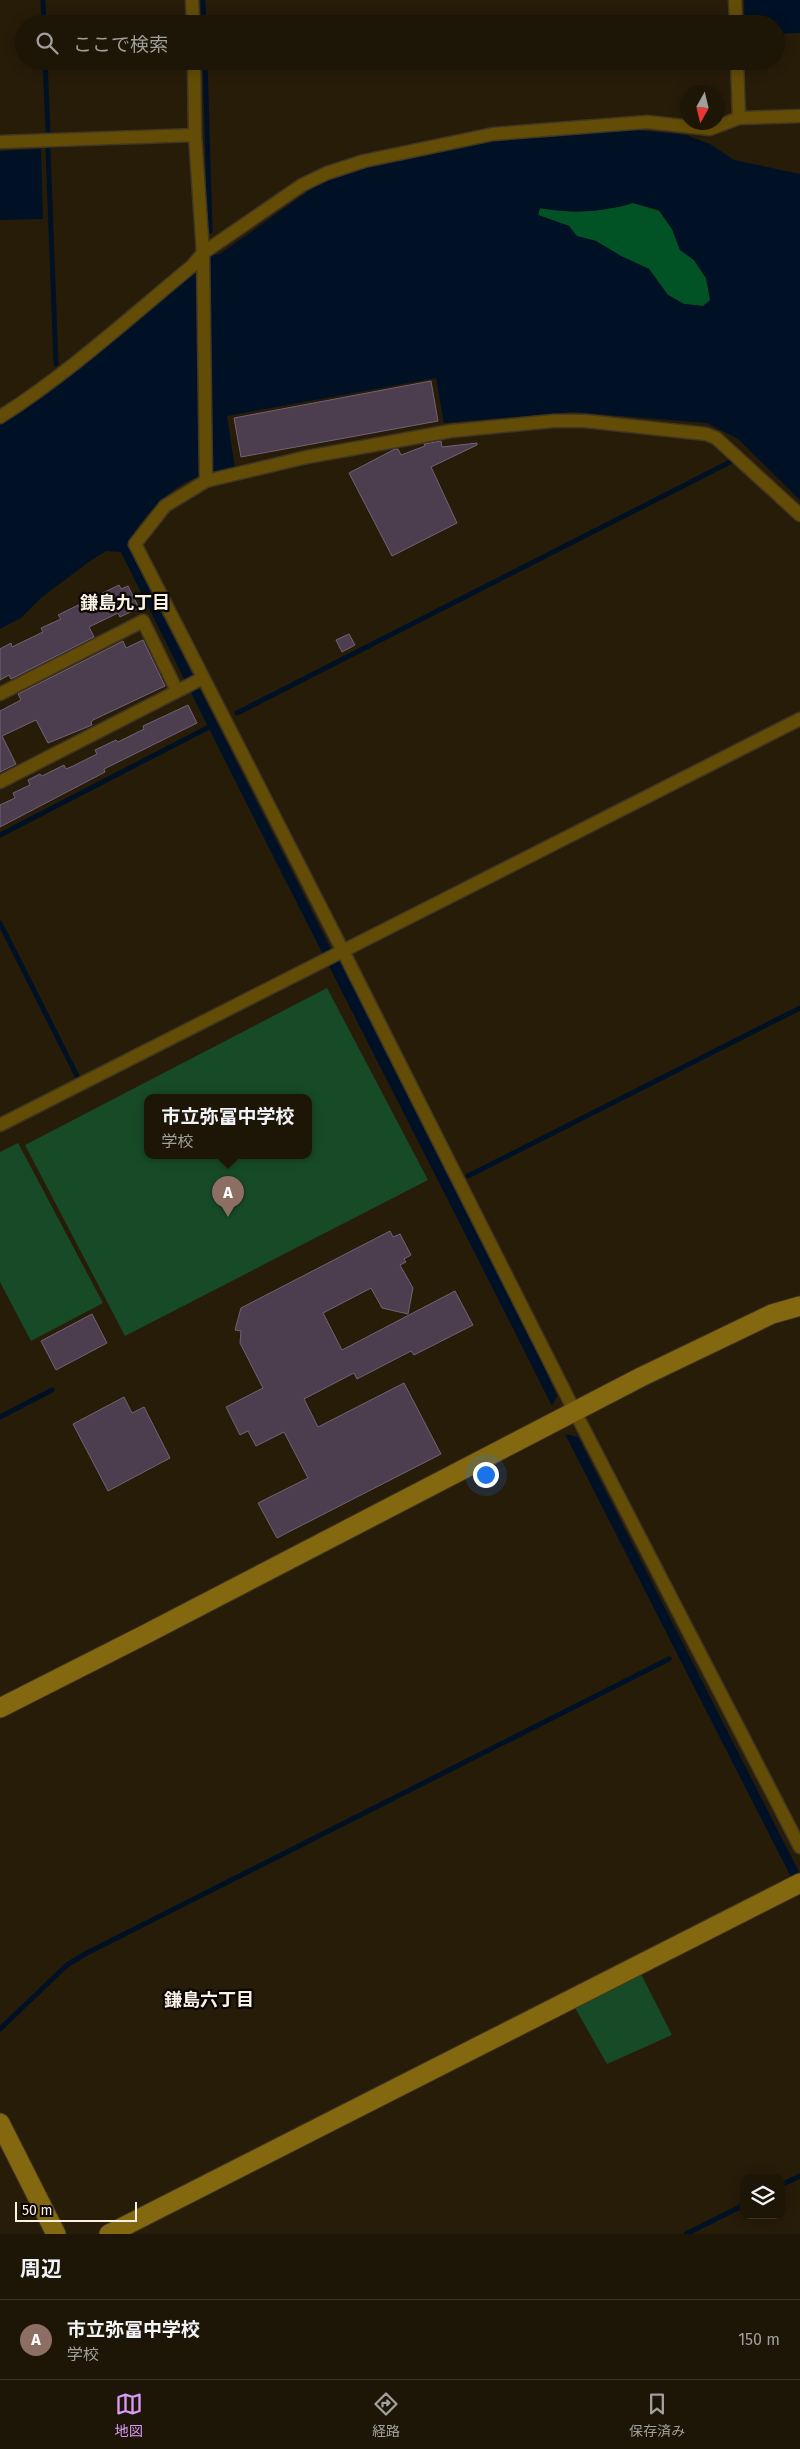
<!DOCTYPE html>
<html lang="ja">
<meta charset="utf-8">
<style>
body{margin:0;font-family:"Fira Sans","Noto Sans JP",sans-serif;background:#2a2214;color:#f1f3f6}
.controls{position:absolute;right:15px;bottom:15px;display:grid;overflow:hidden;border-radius:10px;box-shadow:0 2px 12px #0003}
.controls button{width:45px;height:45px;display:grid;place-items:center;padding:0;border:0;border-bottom:1px solid #3b3428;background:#1d1506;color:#f1f3f6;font:25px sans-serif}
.compass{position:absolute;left:680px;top:85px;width:45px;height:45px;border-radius:50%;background:#1d1506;box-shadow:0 2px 12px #0003;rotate:188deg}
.scale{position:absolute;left:15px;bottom:12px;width:122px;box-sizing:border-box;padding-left:5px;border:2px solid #faf3e7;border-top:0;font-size:14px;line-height:18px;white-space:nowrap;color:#faf3e7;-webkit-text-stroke:4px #0c0702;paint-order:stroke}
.you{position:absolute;left:485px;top:1474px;width:18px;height:18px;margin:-12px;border:4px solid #fff;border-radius:50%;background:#1a73e8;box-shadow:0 0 0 8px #1a73e833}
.badge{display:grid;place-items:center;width:32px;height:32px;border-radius:50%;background:#d99af8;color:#fff;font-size:16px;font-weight:700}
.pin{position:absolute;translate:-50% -41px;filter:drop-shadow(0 1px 2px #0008)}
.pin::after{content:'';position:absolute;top:26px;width:18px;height:15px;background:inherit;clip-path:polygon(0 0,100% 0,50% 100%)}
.popup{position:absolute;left:144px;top:1094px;width:168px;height:65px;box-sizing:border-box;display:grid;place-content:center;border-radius:10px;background:#1d1506;filter:drop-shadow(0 1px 4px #0005);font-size:16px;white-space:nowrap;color:#a09f9b}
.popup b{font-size:19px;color:#f1f3f6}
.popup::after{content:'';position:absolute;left:50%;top:100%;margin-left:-10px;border:10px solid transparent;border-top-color:#1d1506}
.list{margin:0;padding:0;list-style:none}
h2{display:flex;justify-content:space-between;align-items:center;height:65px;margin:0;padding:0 20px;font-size:21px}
h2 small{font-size:16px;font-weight:400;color:#a09f9b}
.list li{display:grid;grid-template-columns:32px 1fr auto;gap:15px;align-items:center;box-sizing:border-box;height:80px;padding:0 20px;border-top:1px solid #3b3428}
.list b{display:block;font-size:19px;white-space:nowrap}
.list p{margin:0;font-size:16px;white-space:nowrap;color:#a09f9b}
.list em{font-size:16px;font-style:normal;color:#a09f9b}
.icon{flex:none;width:28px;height:28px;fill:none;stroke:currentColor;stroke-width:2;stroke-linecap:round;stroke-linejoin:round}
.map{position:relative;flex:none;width:800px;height:2234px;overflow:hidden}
.search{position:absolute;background:#1d1506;box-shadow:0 2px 12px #0003;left:15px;right:15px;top:15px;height:55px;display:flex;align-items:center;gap:12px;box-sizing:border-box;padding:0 18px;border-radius:28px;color:#a09f9b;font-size:19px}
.sheet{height:145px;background:#1d1506}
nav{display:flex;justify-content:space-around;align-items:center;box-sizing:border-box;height:70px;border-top:1px solid #3b3428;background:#1d1506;font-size:14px;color:#a09f9b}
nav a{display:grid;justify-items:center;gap:2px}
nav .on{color:#d99af8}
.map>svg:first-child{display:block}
.green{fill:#174b28;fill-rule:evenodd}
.forest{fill:#015325}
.water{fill:#001125;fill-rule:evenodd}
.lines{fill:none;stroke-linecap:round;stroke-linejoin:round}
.stream{stroke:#001125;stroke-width:5}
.building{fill:#4c3d4f;stroke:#736276}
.street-casing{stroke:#403623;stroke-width:15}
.secondary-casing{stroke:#403623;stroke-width:21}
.street{stroke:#634d06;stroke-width:12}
.secondary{stroke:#846810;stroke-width:19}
.labels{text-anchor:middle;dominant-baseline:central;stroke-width:4.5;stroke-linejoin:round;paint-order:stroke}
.neighbourhood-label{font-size:18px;font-weight:bold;fill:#faf3e7;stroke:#0c0702}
</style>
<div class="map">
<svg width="800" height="2234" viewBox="0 0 800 2234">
<rect width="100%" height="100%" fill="#271c08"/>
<g class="green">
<path d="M327,988L428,1180L125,1336L25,1145ZM148,1098H308V1156H148Z"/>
<polygon points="18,1143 103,1303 31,1341 0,1282 0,1152"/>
<polygon points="641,1974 672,2035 607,2064 574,2006"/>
</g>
<path class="forest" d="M633,203L659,211L672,229L680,250L694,260L706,278L711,300L703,306L684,304L668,295L649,269L621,256L596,241L576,236L569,226L538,215L540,208C572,214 603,212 633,203Z"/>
<g class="water">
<polygon points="744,0 800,0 800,33 776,34 776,24 745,24"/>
<path d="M635,130L686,135L710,144L734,160L800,174V500L738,439L707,423L573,412L444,423L436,378L227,416L235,468C221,472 203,474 190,480C163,494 141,519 127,545L332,951L343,964L530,1335L557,1396L552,1406C409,1121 262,838 121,552L106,551L90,561L41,598L21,618L0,629V421L210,255L220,254L317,185L376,164L496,140ZM633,203L659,210L672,229L680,250L694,260L706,278L710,300L703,306L684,304L668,295L649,269L621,256L596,241L577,236L569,226L538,215L540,208C572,214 603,212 633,203Z"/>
<polygon points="41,149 43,219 0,220 0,151"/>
<polygon points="565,1434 578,1437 800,1874 800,1892 791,1877"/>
</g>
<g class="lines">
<g class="stream">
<polyline points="43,0 44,24"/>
<polyline points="203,0 204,24"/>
<polyline points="45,61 48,130"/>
<polyline points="205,61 210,231"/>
<polyline points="48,150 56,364"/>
<polyline points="237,713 730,462"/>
<polyline points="0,835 213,725"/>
<polyline points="0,923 77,1076"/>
<polyline points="468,1176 800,1008"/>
<polyline points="0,1417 52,1390"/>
<polyline points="0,2029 67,1965 85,1954 669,1659"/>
<polyline points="781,2185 800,2176"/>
<polyline points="686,2234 744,2205"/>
</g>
</g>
<g class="building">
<polygon points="431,381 438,421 241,457 234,418"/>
<polygon points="441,441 442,447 477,443 477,445 431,467 457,523 392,556 349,473 395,449 398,449 401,455 425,446 424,444"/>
<polygon points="119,585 121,589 128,586 139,608 120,617 118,613 89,627 94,637 11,679 9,675 0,680 0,649 11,643 12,647 43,632 41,628 61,619 58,615"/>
<polygon points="349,634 355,645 342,652 336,640"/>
<polygon points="143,640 165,686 93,720 91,722 92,725 48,743 36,720 2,736 16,764 0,772 0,711 21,700 18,694 123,641 126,648"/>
<polygon points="188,705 197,723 104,769 105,772 0,827 0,805 15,798 13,793 30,785 28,780 40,774 42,776 64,765 66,769 73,766 97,754 95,750 116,740 118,742 144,729 143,726"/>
<polygon points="390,1231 393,1237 400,1234 411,1255 404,1259 406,1262 400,1265 413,1288 408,1314 382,1308 371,1288 323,1313 342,1350 455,1291 473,1325 414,1355 411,1351 357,1379 354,1373 304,1399 318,1427 404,1383 441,1454 277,1538 258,1503 308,1478 284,1432 256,1446 248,1431 240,1435 226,1407 263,1388 240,1343 241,1331 235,1330 241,1308"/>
<polygon points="92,1314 107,1343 56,1370 41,1341"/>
<polygon points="124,1397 132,1413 144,1407 170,1458 108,1491 73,1424"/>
</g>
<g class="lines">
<g class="street-casing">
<g id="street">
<polyline points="192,0 193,24"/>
<polyline points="735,0 736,24"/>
<polyline points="194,61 195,135 203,253 206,481"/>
<polyline points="737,61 739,118"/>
<polyline points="0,142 195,135"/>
<path d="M0,417C69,373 129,318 192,266L203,253L302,185L327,173L364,161L493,134L647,122L710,129L739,118L800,116"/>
<polyline points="800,515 716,438 706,434 585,421 553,421 451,431 307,457 206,481 165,506 135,544 343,951 575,1412 800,1847"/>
<polyline points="0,694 143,621 177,691"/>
<polyline points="0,782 203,678"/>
<polyline points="0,1125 800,719"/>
</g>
</g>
<g class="secondary-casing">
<g id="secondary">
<polyline points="0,1708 144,1635 641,1377 772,1314 800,1306"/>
<polyline points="0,2123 56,2234"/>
<polyline points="109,2234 800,1883"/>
</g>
</g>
<use href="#street" class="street"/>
<use href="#secondary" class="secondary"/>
</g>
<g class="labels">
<g class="neighbourhood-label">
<text x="125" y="603">鎌島九丁目</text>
<text x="209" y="2000">鎌島六丁目</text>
</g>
</g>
</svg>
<div class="controls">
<button><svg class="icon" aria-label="layers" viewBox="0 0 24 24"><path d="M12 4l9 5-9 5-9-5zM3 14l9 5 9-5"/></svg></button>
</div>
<svg class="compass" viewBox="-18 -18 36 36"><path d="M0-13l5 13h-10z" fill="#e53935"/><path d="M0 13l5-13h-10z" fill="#a09f9b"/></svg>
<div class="scale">50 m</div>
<div class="you"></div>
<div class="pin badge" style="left:228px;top:1217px;background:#8d6e63">A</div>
<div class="popup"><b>市立弥冨中学校</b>学校</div>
<div class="search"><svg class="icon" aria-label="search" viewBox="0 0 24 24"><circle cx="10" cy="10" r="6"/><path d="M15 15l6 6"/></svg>ここで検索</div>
</div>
<section class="sheet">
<h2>周辺<small></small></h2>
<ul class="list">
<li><span class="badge" style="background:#8d6e63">A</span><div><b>市立弥冨中学校</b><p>学校</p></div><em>150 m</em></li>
</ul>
</section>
<nav>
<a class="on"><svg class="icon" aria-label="map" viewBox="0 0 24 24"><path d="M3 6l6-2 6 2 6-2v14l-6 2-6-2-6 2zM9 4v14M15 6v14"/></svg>地図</a>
<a><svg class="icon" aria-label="directions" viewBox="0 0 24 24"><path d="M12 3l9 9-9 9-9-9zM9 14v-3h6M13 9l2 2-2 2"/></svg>経路</a>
<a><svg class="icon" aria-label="saved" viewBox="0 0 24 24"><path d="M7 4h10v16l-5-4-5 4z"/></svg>保存済み</a>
</nav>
